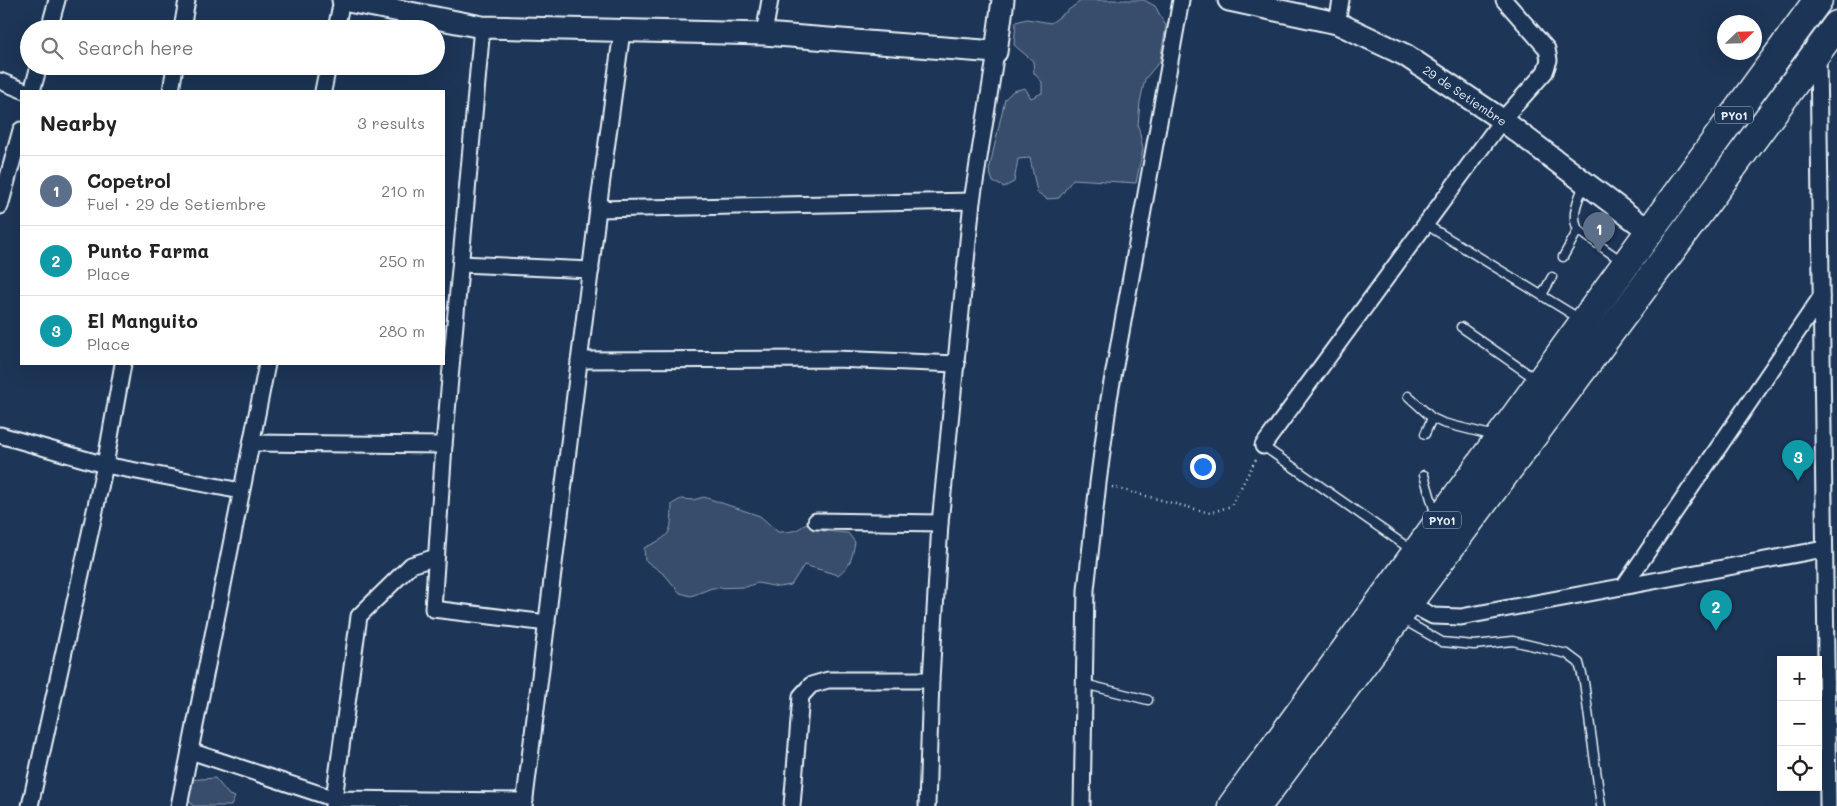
<!DOCTYPE html>
<meta charset="utf-8">
<style>
body{margin:0;font-family:Mali,sans-serif;background:#f2f2f2;color:#222}
.controls{position:absolute;right:15px;bottom:15px;display:grid;overflow:hidden;border-radius:0px;box-shadow:0 5px 20px #0002}
.controls button{width:45px;height:45px;display:grid;place-items:center;padding:0;border:0;border-bottom:1px solid #e0e0e0;background:#fff;color:#222;font:25px sans-serif}
.compass{position:absolute;left:1717px;top:15px;width:45px;height:45px;border-radius:50%;background:#fff;box-shadow:0 5px 20px #0002;rotate:67deg}
.you{position:absolute;left:1202px;top:466px;width:18px;height:18px;margin:-12px;border:4px solid #fff;border-radius:50%;background:#1a73e8;box-shadow:0 0 0 8px #1a73e833}
.badge{display:grid;place-items:center;width:32px;height:32px;border-radius:50%;background:#7c3aed;color:#fff;font-size:16px;font-weight:700}
.pin{position:absolute;translate:-50% -41px;filter:drop-shadow(0 1px 2px #0008)}
.pin::after{content:'';position:absolute;top:26px;width:18px;height:15px;background:inherit;clip-path:polygon(0 0,100% 0,50% 100%)}
.list{margin:0;padding:0;list-style:none}
h2{display:flex;justify-content:space-between;align-items:center;height:65px;margin:0;padding:0 20px;font-size:21px}
h2 small{font-size:16px;font-weight:400;color:#767676}
.list li{display:grid;grid-template-columns:32px 1fr auto;gap:15px;align-items:center;box-sizing:border-box;height:70px;padding:0 20px;border-top:1px solid #e0e0e0}
.list b{display:block;font-size:19px;white-space:nowrap}
.list p{margin:0;font-size:16px;white-space:nowrap;color:#767676}
.list em{font-size:16px;font-style:normal;color:#767676}
.icon{flex:none;width:28px;height:28px;fill:none;stroke:currentColor;stroke-width:2;stroke-linecap:round;stroke-linejoin:round}
.map{position:relative;flex:none;width:1837px;height:806px;overflow:hidden}
.search{position:absolute;background:#fff;box-shadow:0 5px 20px #0002;left:20px;top:20px;width:425px;height:55px;display:flex;align-items:center;gap:12px;box-sizing:border-box;padding:0 18px;border-radius:28px;color:#767676;font-size:19px}
.panel{position:absolute;background:#fff;box-shadow:0 5px 20px #0002;left:20px;top:90px;width:425px;height:275px;border-radius:0px}
.map>svg:first-child{display:block}
.green{fill:#374d6c;stroke:#909fb2}
.lines{fill:none;stroke-linecap:round;stroke-linejoin:round}
.lane-casing{stroke:#e8f1f8;stroke-width:11}
.street-casing{stroke:#e8f1f8;stroke-width:19}
.secondary-casing{stroke:#e8f1f8;stroke-width:25}
.highway-casing{stroke:#e8f1f8;stroke-width:31}
.path{stroke:#e8f1f8;stroke-width:2.5;stroke-dasharray:1 4;stroke-linecap:butt}
.lane{stroke:#1d3557;stroke-width:8}
.street{stroke:#1d3557;stroke-width:15}
.secondary{stroke:#1d3557;stroke-width:21}
.highway{stroke:#1d3557;stroke-width:28}
.labels{text-anchor:middle;dominant-baseline:central;stroke-width:4;stroke-linejoin:round;paint-order:stroke}
.shield{fill:#1d3557;stroke:#abb9c8;stroke-width:1}
.shield-label{font-size:11px;font-weight:bold;fill:#e8f1f8}
.street-label{font-size:12px;fill:#e8f1f8;stroke:#1d3557}
</style>
<div class="map">
<svg width="1837" height="806" viewBox="0 0 1837 806">
<rect width="100%" height="100%" fill="#1d3557"/>
<filter id="ink" filterUnits="userSpaceOnUse"><feTurbulence type="fractalNoise" baseFrequency=".02" numOctaves="2"/><feDisplacementMap in="SourceGraphic" scale="10" xChannelSelector="R" yChannelSelector="G"/><feConvolveMatrix kernelMatrix="1 2 1 2 8 2 1 2 1" color-interpolation-filters="sRGB"/></filter>
<g filter="url(#ink)">
<g class="green">
<polygon points="1082,0 1144,0 1155,6 1166,26 1160,61 1145,79 1140,102 1138,125 1143,149 1136,183 1073,179 1059,198 1047,199 1037,192 1030,158 1018,159 1014,182 1004,187 993,182 989,170 1005,99 1013,91 1025,88 1031,98 1042,93 1042,82 1034,73 1033,61 1014,45 1016,22 1027,19 1051,23"/>
<path d="M704,497L760,516L778,532C789,532 798,532 806,523L824,531L848,533L855,542C852,558 851,565 838,575L804,565L791,585L779,587L757,583L746,587L712,588L691,596L680,593L665,575L645,560L644,548C672,535 671,535 672,504L681,499L693,500Z"/>
<polygon points="215,778 229,795 235,797 231,806 193,806 187,798 187,780"/>
</g>
<g class="lines">
<g class="lane-casing">
<g id="lane">
<polyline points="1425,224 1580,319"/>
<polyline points="1578,230 1623,262"/>
<path d="M1563,257L1578,230C1570,214 1579,199 1584,184"/>
<polyline points="1542,295 1552,277"/>
<polyline points="1461,327 1537,380"/>
<polyline points="1408,396 1432,418 1443,423 1495,436"/>
<polyline points="1425,434 1432,418"/>
<polyline points="1263,446 1413,551"/>
<polyline points="1424,475 1436,516"/>
<polyline points="1402,619 1442,642 1474,645 1513,641 1567,654 1579,663 1584,682 1601,806"/>
<polyline points="1084,684 1148,700"/>
</g>
</g>
<g class="street-casing">
<g id="street">
<polyline points="1337,23 1341,0"/>
<polyline points="482,27 444,445 433,609 547,623"/>
<polyline points="49,29 57,0"/>
<polyline points="182,29 187,0"/>
<polyline points="336,29 342,0"/>
<polyline points="764,34 770,0"/>
<polyline points="1818,54 1828,806"/>
<polyline points="0,81 25,91"/>
<polyline points="32,91 39,66"/>
<polyline points="171,91 175,66"/>
<polyline points="323,91 328,66"/>
<polyline points="0,206 21,130"/>
<polyline points="598,209 972,201"/>
<polyline points="461,264 591,270"/>
<polyline points="579,360 835,359 957,364"/>
<polyline points="0,435 105,465 241,491"/>
<polyline points="251,443 444,445"/>
<polyline points="1263,446 1502,120 1545,72 1549,60 1547,49 1504,0"/>
<polyline points="816,521 940,523"/>
<polyline points="1624,586 1821,297"/>
<polyline points="1408,603 1433,616 1461,617 1824,549"/>
<polyline points="190,751 335,799 525,801"/>
<polyline points="30,806 105,465 123,364"/>
<polyline points="179,806 267,364"/>
<polyline points="333,806 359,616 411,565 436,557"/>
<polyline points="524,806 598,209 622,31"/>
<polyline points="792,806 801,696 811,685 828,680 931,680"/>
<polyline points="927,806 931,680 940,523 972,201 996,52"/>
<polyline points="1082,806 1086,590 1098,483 1109,399 1181,0"/>
</g>
</g>
<g class="secondary-casing">
<g id="secondary">
<polyline points="343,0 482,27 764,34 996,52 1003,0"/>
<path id="s1" d="M1229,0L1337,23L1405,55L1502,120L1649,231"/>
</g>
</g>
<g class="highway-casing">
<g id="highway">
<path d="M1232,806C1429,538 1622,268 1818,0"/>
<polyline points="1257,806 1673,248 1837,25"/>
</g>
</g>
<polyline class="path" points="1112,487 1210,513 1231,506 1256,459"/>
<use href="#lane" class="lane"/>
<use href="#street" class="street"/>
<use href="#secondary" class="secondary"/>
<use href="#highway" class="highway"/>
</g>
</g>
<g class="labels">
<g class="shield">
<rect x="1715" y="106.5" width="38" height="17" rx="4"/>
<rect x="1423" y="511.5" width="38" height="17" rx="4"/>
</g>
<g class="shield-label">
<text x="1734" y="115">PY01</text>
<text x="1442" y="520">PY01</text>
</g>
<g class="street-label">
<text stroke="none"><textPath href="#s1" startOffset="258">29 de Setiembre</textPath></text>
</g>
</g>
</svg>
<div class="controls">
<button>+</button>
<button>−</button>
<button><svg class="icon" aria-label="locate" viewBox="0 0 24 24"><circle cx="12" cy="12" r="6"/><path d="M12 2v4M12 18v4M2 12h4M18 12h4"/></svg></button>
</div>
<svg class="compass" viewBox="-18 -18 36 36"><path d="M0-13l5 13h-10z" fill="#e53935"/><path d="M0 13l5-13h-10z" fill="#767676"/></svg>
<div class="you"></div>
<div class="pin badge" style="left:1599px;top:253px;background:#5c6f8a">1</div>
<div class="pin badge" style="left:1716px;top:631px;background:#0f9aa8">2</div>
<div class="pin badge" style="left:1798px;top:481px;background:#0f9aa8">3</div>
<div class="search"><svg class="icon" aria-label="search" viewBox="0 0 24 24"><circle cx="10" cy="10" r="6"/><path d="M15 15l6 6"/></svg>Search here</div>
<section class="panel">
<h2>Nearby<small>3 results</small></h2>
<ul class="list">
<li><span class="badge" style="background:#5c6f8a">1</span><div><b>Copetrol</b><p>Fuel · 29 de Setiembre</p></div><em>210 m</em></li>
<li><span class="badge" style="background:#0f9aa8">2</span><div><b>Punto Farma</b><p>Place</p></div><em>250 m</em></li>
<li><span class="badge" style="background:#0f9aa8">3</span><div><b>El Manguito</b><p>Place</p></div><em>280 m</em></li>
</ul>
</section>
</div>
